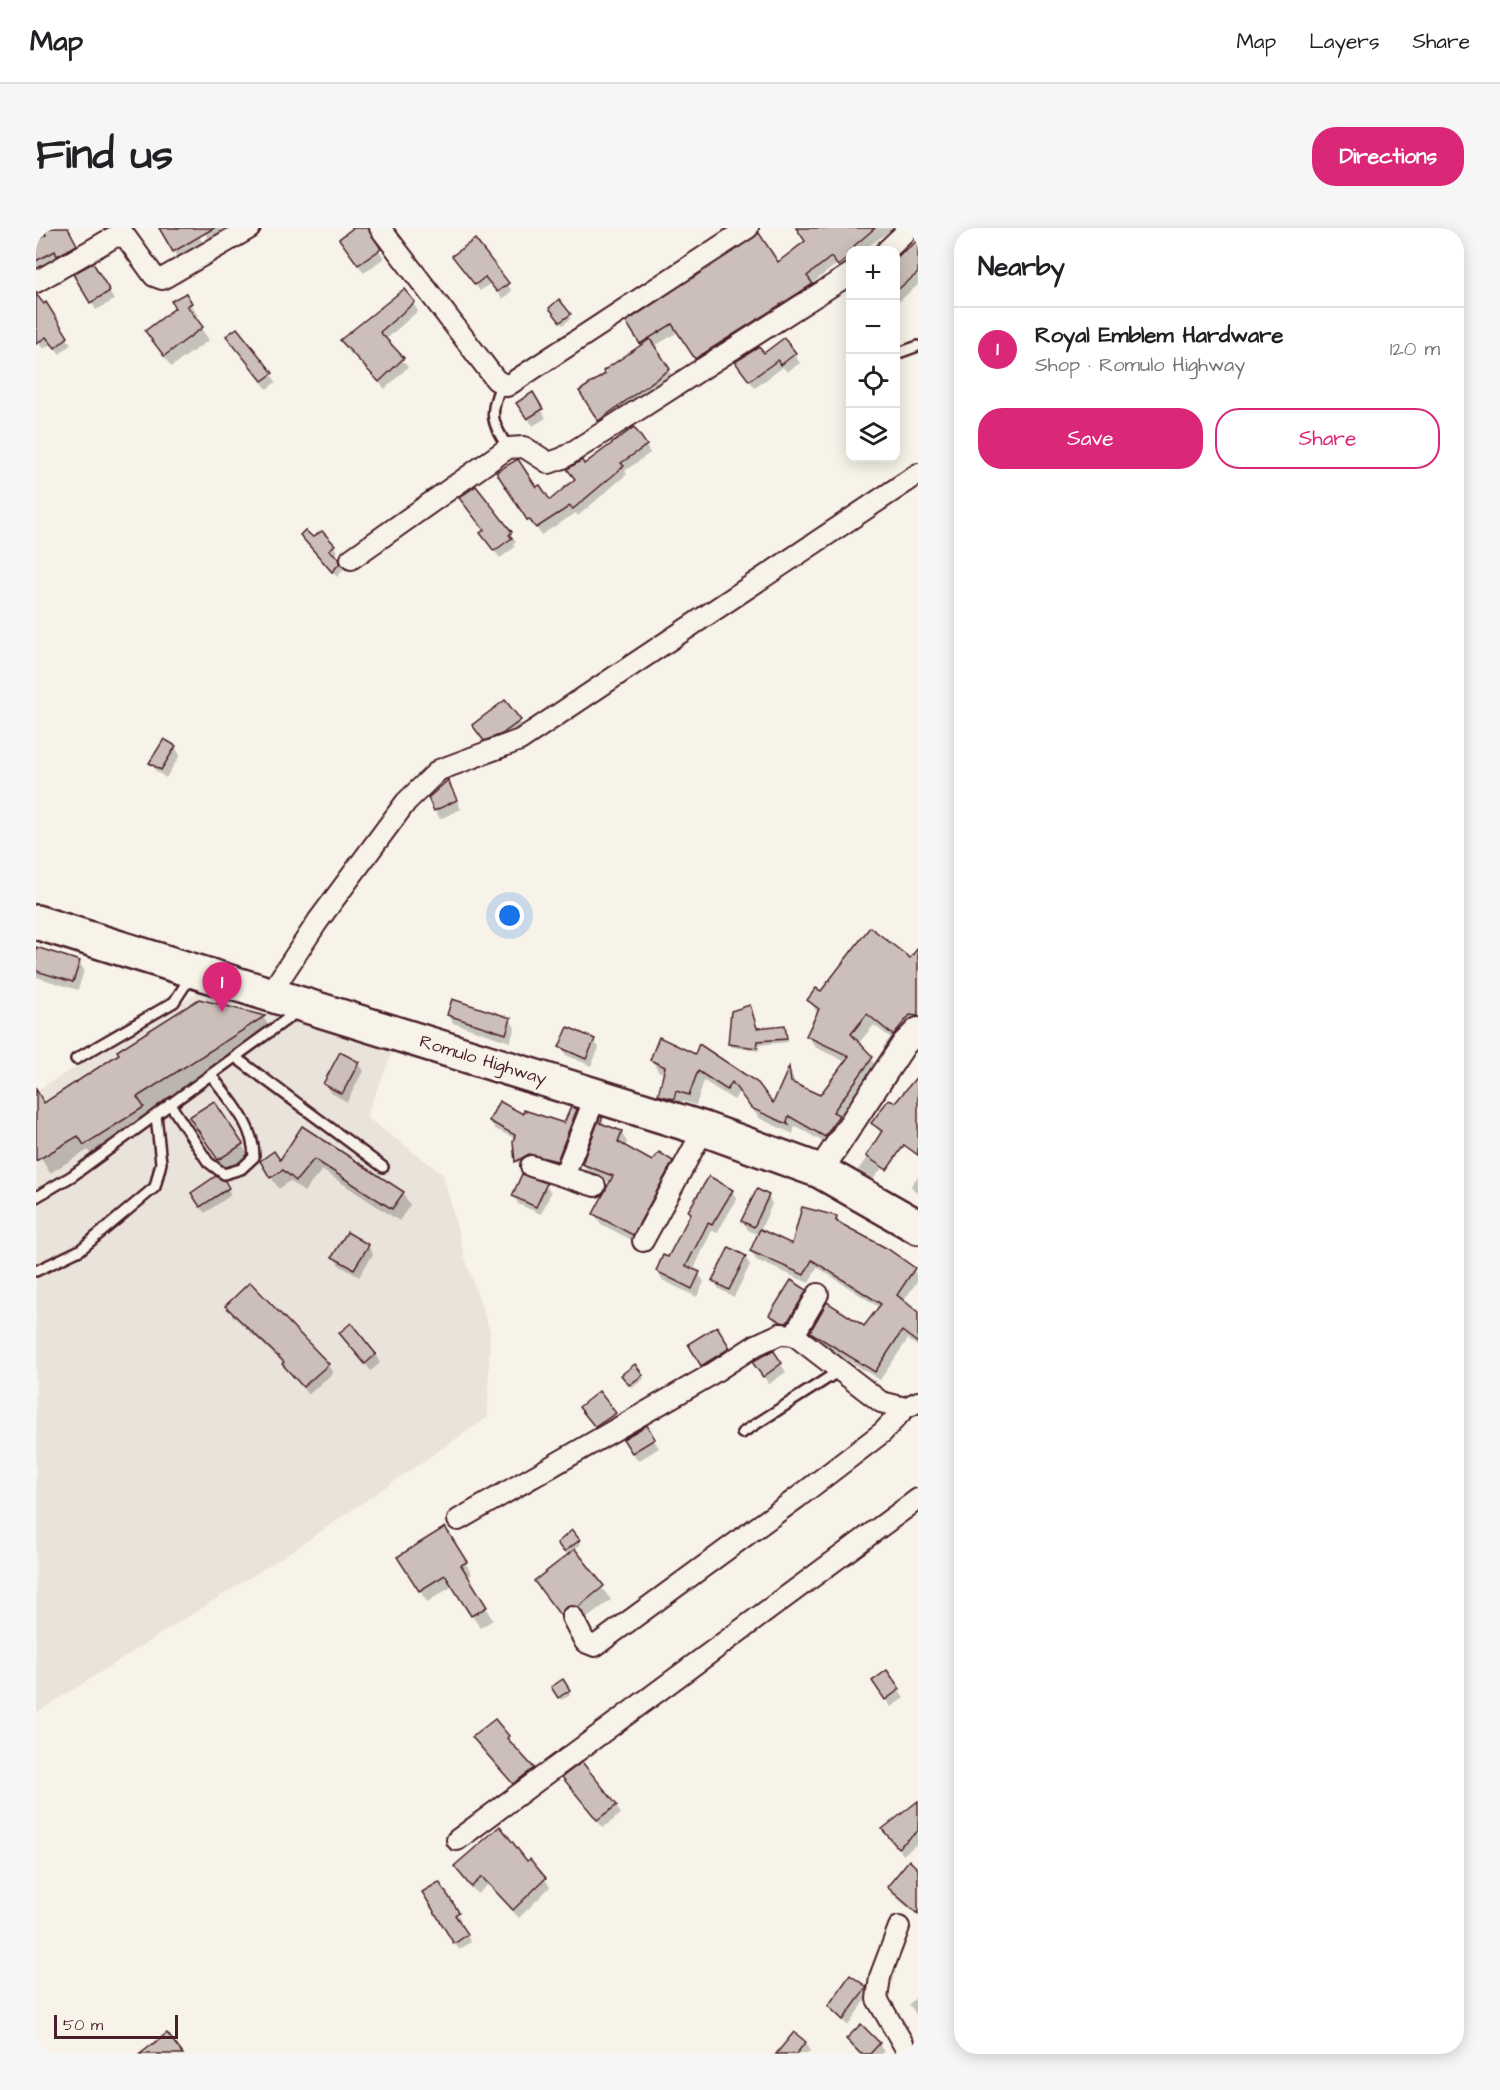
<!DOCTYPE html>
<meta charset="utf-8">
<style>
body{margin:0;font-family:"Architects Daughter",sans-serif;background:#f6f6f6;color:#202124}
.controls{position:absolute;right:18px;top:18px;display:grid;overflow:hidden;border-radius:12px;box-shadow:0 3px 15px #0003}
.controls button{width:54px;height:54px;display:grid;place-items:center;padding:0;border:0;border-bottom:2px solid #e0e0e0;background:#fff;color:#202124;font:30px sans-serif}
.scale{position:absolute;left:18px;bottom:15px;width:124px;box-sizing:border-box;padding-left:6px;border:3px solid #4a1f2b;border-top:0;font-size:16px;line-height:21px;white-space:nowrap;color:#4a1f2b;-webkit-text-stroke:4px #f7f3e8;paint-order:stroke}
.you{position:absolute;left:474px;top:688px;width:21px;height:21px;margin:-15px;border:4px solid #fff;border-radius:50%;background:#1a73e8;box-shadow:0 0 0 9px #1a73e833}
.badge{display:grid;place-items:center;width:39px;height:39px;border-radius:50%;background:#db2777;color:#fff;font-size:20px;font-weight:700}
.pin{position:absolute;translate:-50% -50px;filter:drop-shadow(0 2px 3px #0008)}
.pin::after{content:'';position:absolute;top:32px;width:21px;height:18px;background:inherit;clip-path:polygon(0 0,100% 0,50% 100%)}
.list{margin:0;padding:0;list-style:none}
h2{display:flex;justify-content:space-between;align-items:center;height:78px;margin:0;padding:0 24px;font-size:26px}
h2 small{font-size:20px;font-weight:400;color:#757577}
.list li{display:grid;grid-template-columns:39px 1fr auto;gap:18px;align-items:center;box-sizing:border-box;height:84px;padding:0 24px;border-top:2px solid #e0e0e0}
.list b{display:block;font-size:22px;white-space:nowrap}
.list p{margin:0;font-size:20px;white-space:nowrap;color:#757577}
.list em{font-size:20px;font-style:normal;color:#757577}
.actions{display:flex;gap:12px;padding:18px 24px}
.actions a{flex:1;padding:14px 0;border:2px solid #db2777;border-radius:24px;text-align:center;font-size:21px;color:#db2777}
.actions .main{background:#db2777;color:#fff}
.icon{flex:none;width:33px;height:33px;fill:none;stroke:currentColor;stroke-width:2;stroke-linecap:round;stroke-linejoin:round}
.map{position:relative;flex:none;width:882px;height:1826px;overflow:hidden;border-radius:24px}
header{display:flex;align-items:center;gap:36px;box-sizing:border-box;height:84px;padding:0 30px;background:#fff;border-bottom:2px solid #e0e0e0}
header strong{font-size:28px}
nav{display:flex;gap:33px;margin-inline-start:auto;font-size:21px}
.intro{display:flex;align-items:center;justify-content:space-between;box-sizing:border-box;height:144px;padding:0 36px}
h1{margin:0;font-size:42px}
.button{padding:15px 27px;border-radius:24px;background:#db2777;color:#fff;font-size:21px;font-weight:700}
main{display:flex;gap:36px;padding:0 36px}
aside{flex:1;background:#fff;border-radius:24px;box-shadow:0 3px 15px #0003}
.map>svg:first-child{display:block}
.built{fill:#eae3da}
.shadow{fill:#0003}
.building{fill:#ccbfb9;stroke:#4a1f2b;stroke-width:1.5}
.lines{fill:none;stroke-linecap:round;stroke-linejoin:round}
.service-casing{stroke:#4a1f2b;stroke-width:14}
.minor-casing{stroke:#4a1f2b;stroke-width:24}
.tertiary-casing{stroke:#4a1f2b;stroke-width:28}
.trunk-casing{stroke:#4a1f2b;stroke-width:38}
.service{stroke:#f7f3e8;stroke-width:9}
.minor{stroke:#f7f3e8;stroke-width:20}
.tertiary{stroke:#f7f3e8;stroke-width:24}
.trunk{stroke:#f7f3e8;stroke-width:33}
.labels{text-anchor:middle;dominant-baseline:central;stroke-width:6;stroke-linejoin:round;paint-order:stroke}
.street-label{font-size:18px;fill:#4a1f2b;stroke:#f7f3e8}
</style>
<header>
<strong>Map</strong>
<nav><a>Map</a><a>Layers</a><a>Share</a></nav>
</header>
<div class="intro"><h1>Find us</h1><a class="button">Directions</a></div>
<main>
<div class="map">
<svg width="882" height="1826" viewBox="0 0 882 1826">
<rect width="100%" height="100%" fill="#f7f3e8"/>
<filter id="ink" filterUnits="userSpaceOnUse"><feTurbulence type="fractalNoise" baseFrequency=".0167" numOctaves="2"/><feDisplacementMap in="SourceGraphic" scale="12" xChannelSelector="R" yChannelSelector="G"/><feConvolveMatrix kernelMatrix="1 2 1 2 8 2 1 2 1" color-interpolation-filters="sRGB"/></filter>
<g filter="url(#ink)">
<polygon class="built" points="169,760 358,820 330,889 407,946 429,1030 454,1103 452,1189 256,1323 0,1485 0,863"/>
<g class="shadow">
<polygon points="11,0 30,0 43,24 24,30 0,42 0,14 12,8"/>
<polygon points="124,0 158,0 168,17 143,31"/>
<polygon points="165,0 211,0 178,18"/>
<polygon points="320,0 338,0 336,11 348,30 328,45 309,19"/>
<polygon points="760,0 858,0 827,22 814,22 814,44 808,45 801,36 775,56 780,65 665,139 642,104 617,119 638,151 568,201 545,163 606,118 592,94 742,36 770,14"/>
<polygon points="439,13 476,63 466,71 455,55 444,63 423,36"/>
<polygon points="882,15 882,57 860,76 860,32"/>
<polygon points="57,37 78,72 60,82 39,47"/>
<polygon points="0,67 35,116 24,126 15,116 7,121 0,111"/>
<polygon points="149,67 162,88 158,90 173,112 135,139 111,103 141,81"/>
<polygon points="377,75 382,83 349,112 372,139 349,161 306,112"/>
<polygon points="517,84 533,86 535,90 527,97"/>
<polygon points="748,112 764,135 751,144 747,139 719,160 706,142"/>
<polygon points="197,117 235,146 240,154 231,161"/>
<polygon points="496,166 510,190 497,198 482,175"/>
<polygon points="610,218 614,225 589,243 591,246 542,288 540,285 505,307 499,297 497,299 466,252 500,261 513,274 540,253 533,242"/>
<polygon points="439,260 480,313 477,316 479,319 464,330 451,314 449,303 424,270"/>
<polygon points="286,305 298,318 301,324 298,327 306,338 307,342 301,349 266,308 277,310"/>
<polygon points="483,493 488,501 454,520 442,505"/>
<polygon points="139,519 144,527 130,550 120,543 115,535"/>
<polygon points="416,562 425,581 404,591 399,582"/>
<polygon points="0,721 43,734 48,742 42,762 0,749"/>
<polygon points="882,722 882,798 864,817 838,797 822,816 843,841 796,919 759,898 757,906 723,890 703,864 698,872 668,853 660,877 646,873 644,881 630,878 624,867 629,846 622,843 616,832 624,811 738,878 754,842 760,857 785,868 810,834 779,819 772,808 782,786 773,772 875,732"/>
<polygon points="163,773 228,790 236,804 109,885 115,895 58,932 52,922 14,945 0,922 0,877 8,877"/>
<polygon points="714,779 721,802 748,799 752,814 723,817 723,823 696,819 694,815"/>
<polygon points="412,786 474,791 479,800 474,814 417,795"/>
<polygon points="854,810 856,815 850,824 847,819"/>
<polygon points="558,812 563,820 555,838 530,827 525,819"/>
<polygon points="322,835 327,843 311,874 294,864 289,856"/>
<polygon points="536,881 540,883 545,890 525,940 498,933 485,940 481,933 480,911 459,901 454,893 488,888 528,897"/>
<polygon points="565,890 570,898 585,904 591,914 589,920 617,935 636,934 642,944 603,1016 565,996 559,986 576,955 553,946 547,936"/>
<polygon points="837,895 882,896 834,955 827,951 822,942 846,907"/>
<polygon points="267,900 367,965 374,977 363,993 286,942 268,964 254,953 243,961 232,945 244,935"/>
<polygon points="163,903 206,917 213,929 190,944"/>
<polygon points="882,948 882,967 875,958"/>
<polygon points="188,954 195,967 169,985 160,972"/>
<polygon points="510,957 515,965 505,986 482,976 478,968"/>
<polygon points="696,963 701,971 681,1005 676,1002 657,1043 663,1046 668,1054 661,1069 626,1052 621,1043 633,1031 656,986 654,983"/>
<polygon points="732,968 736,976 724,1003 757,1018 800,990 805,997 878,1041 882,1052 867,1074 882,1086 882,1119 872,1111 844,1152 781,1113 775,1104 829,1100 844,1080 781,1039 773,1055 720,1032 715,1023 723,1007 712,1002 707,993"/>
<polygon points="332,1018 337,1026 323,1049 303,1037 298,1029"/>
<polygon points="709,1029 714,1037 698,1069 683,1061 678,1053"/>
<polygon points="214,1057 292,1137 297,1145 272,1167 247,1135 196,1087 191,1078"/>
<polygon points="770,1063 774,1071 751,1102 740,1096 735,1087"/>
<polygon points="681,1100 697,1129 671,1146 654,1116"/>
<polygon points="305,1106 339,1126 344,1135 335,1143"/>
<polygon points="737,1124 750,1144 733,1156 723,1142"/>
<polygon points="606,1147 608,1151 596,1160 589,1151"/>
<polygon points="563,1166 584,1194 565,1207 550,1187"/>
<polygon points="610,1199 623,1220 602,1233 589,1212"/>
<polygon points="536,1304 545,1316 538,1322 575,1372 550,1391 537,1391 532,1398 500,1354 532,1328 525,1318"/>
<polygon points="429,1334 436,1346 431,1350 457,1392 444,1400 417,1358 391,1374 370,1341"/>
<polygon points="850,1444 868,1470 855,1479 842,1461"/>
<polygon points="526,1453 535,1467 525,1472 517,1459"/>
<polygon points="459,1493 501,1548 482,1562 438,1509"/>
<polygon points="528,1550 580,1578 585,1586 567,1600"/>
<polygon points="882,1575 882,1615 867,1627 848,1602"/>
<polygon points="491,1635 509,1651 514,1659 483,1690 452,1657 441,1666 420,1639"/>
<polygon points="882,1642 882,1688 856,1666 852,1659"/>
<polygon points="388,1665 421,1685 425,1692 422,1694 435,1714 423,1722"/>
<polygon points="829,1760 833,1766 812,1798 793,1778"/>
<polygon points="882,1768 882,1789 873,1776"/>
<polygon points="825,1798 843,1816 848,1824 846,1826 823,1826 817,1820 812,1812"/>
<polygon points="769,1815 774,1823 771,1826 749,1826"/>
</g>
<g class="building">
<polygon points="7,0 32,0 41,17 21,28 19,23 0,33 0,13 10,7"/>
<polygon points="123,0 178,0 137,24"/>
<polygon points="317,0 332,0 345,21 322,37 303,11"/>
<polygon points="760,0 839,0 818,18 821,22 814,22 814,28 802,38 795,29 771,48 777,56 659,131 636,96 604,116 590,94 723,5 742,34 769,13"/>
<polygon points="439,11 473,55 461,64 449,49 439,57 416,28"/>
<polygon points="882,12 882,45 860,63 860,30"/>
<polygon points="57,35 74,63 54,75 37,46"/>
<polygon points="368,61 379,74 344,104 368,130 343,154 304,112"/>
<polygon points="150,65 156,75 151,78 167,99 128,128 109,103 139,80 135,73"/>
<polygon points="0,66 8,76 10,74 32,109 19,120 10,109 0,116"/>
<polygon points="523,71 535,86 524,94 513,80"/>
<polygon points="201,100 237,145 226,153 190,108"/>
<polygon points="748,110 760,125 745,137 742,132 713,153 699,134 723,119 728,125"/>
<polygon points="614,111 634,141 562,193 543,163 569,146 567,143"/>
<polygon points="497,164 507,181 491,191 480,175"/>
<polygon points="598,199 611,217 585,235 588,238 537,281 534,278 500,300 493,291 491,292 460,244 482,231 500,259 504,257 514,272 539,251 531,241 546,232 548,236"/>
<polygon points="440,258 476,304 473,307 476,310 458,323 444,305 448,302 423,270"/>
<polygon points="269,302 277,309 286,303 299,317 293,322 303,330 304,335 296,344 264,307"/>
<polygon points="469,472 485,492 466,506 448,513 436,497"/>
<polygon points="128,511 140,518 125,542 113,535"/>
<polygon points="412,552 421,572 398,583 392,570"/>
<polygon points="834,699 874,730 882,720 882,788 874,787 857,807 831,786 815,806 837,829 797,884 803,887 789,909 753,888 751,893 753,897 715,880 696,854 691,862 662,843 653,867 640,863 638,871 622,867 629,839 614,832 623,809 659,826 663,816 722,855 737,875 753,839 755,854 784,867 813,828 770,808 783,781 771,772 780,760 785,763"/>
<polygon points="0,719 44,733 37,754 0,743"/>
<polygon points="163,771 229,788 101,869 108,879 48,917 42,908 0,933 0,861 8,875 83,826 81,823"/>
<polygon points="416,771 475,790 470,806 411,787"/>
<polygon points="714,777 721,800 749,797 751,811 722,813 721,820 692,816 695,783"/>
<polygon points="532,799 559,811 550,831 523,819"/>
<polygon points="304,824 323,834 306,866 287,856"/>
<polygon points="882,847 882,927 868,917 851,942 830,928 846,903 835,895 853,871 859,875"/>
<polygon points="178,873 207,916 182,932 153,889"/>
<polygon points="463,873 487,886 488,882 528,895 535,879 541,881 521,933 493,926 479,934 477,914 479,907 453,893"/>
<polygon points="564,889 567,889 564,895 586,903 582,914 616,933 623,924 637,933 597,1007 557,986 577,948 546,936"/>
<polygon points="266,898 368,964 356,981 278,931 260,953 247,942 234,950 224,933 238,923 244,932"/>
<polygon points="486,946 511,955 500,979 476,968"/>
<polygon points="180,948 189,953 193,960 164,979 155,965"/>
<polygon points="673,948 697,962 676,997 672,995 650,1038 664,1044 656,1061 620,1043 627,1027 632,1029 655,985 652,983"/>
<polygon points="721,961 733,967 718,999 705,993"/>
<polygon points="766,979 801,988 800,993 852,1021 879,1040 861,1067 882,1084 882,1115 866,1103 839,1144 774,1104 791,1074 828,1098 845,1076 776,1032 768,1047 714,1023 724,1001 756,1016"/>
<polygon points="311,1004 333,1017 318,1041 296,1029"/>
<polygon points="693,1019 710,1028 693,1062 676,1053"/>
<polygon points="755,1052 771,1062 751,1095 745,1094 733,1087"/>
<polygon points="214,1054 293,1136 267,1159 246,1136 248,1134 189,1078"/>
<polygon points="315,1095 340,1126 329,1136 303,1105"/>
<polygon points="681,1098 694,1120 665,1138 652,1116"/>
<polygon points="737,1122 746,1135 727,1149 716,1134"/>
<polygon points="599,1136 607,1147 593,1157 585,1147"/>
<polygon points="563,1163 580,1185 559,1199 543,1179"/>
<polygon points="611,1197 619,1211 596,1225 587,1211"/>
<polygon points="409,1299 431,1334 425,1337 451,1379 435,1388 409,1347 383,1363 361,1329"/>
<polygon points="536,1302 544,1312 528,1324 521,1315"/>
<polygon points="539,1321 568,1358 542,1379 530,1379 524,1387 498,1353"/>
<polygon points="851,1442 864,1461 849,1472 836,1453"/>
<polygon points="527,1451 534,1462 522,1470 515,1459"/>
<polygon points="459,1491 473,1508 471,1510 498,1540 477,1556 436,1509"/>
<polygon points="546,1534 581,1577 561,1592 526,1549"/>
<polygon points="882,1573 882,1603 862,1620 846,1601"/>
<polygon points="464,1598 491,1633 494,1631 510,1650 477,1682 446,1649 435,1659 418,1638"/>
<polygon points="873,1632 882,1641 882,1686 851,1659"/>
<polygon points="403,1654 423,1684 419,1687 432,1706 418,1716 386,1664"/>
<polygon points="814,1747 831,1759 807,1792 792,1778"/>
<polygon points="825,1796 844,1815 834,1826 825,1826 810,1811"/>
<polygon points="758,1804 770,1814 760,1826 740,1826"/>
<polygon points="131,1805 147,1826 104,1826"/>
</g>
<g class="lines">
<g class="service-casing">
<g id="service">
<polyline points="860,126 882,118"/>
<path d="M465,157C453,186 455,193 472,220"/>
<polyline points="199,829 347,939"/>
<polyline points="40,831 138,774 155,748"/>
<path d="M134,876L172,934L188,946L205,941L218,929C218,897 194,872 175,847"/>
<polyline points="0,969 36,948 262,783"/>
<polyline points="0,1043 44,1022 119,959 125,935 120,887"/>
<polyline points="706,1205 803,1143"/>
</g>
</g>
<g class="minor-casing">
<g id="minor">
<polyline points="344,0 460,152 471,158 712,0"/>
<polyline points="851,22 868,6 869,0"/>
<polyline points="0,54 78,9 89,8 118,48 126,51 214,0"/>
<polyline points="315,331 472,220 488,219 513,235 527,230 814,46"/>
<polyline points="234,766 282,693 370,574 403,542 484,512 882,246"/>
<polyline points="495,938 559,958"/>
<polyline points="528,948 560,867"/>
<polyline points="607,1013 668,901"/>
<polyline points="758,1107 782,1066"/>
<polyline points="422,1292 671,1149 720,1117 744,1106 758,1107 845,1174 869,1180 882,1174"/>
<polyline points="536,1389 549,1414 559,1418 761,1270 847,1204 869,1180"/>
<polyline points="421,1612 882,1271"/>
<polyline points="863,1699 844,1749 841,1771 873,1826"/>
</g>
</g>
<g class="tertiary-casing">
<polyline id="tertiary" points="784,943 868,816 882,802"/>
</g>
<g class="trunk-casing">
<polyline id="trunk" points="0,694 668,901 784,943 882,999"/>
</g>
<use href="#service" class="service"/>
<use href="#minor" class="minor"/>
<use href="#tertiary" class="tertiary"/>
<use href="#trunk" class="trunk"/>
</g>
</g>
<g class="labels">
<g class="street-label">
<text transform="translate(447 832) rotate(17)">Romulo Highway</text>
</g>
</g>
</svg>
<div class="controls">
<button>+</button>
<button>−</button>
<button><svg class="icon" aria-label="locate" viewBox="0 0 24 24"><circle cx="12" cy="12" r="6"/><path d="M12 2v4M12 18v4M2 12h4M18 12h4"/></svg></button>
<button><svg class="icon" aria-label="layers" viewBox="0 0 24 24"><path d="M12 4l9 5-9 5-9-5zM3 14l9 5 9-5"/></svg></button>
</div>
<div class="scale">50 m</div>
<div class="you"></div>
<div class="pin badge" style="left:186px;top:784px">1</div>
</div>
<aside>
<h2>Nearby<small></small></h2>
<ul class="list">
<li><span class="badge">1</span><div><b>Royal Emblem Hardware</b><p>Shop · Romulo Highway</p></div><em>120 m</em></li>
</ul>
<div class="actions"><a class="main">Save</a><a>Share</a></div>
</aside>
</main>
